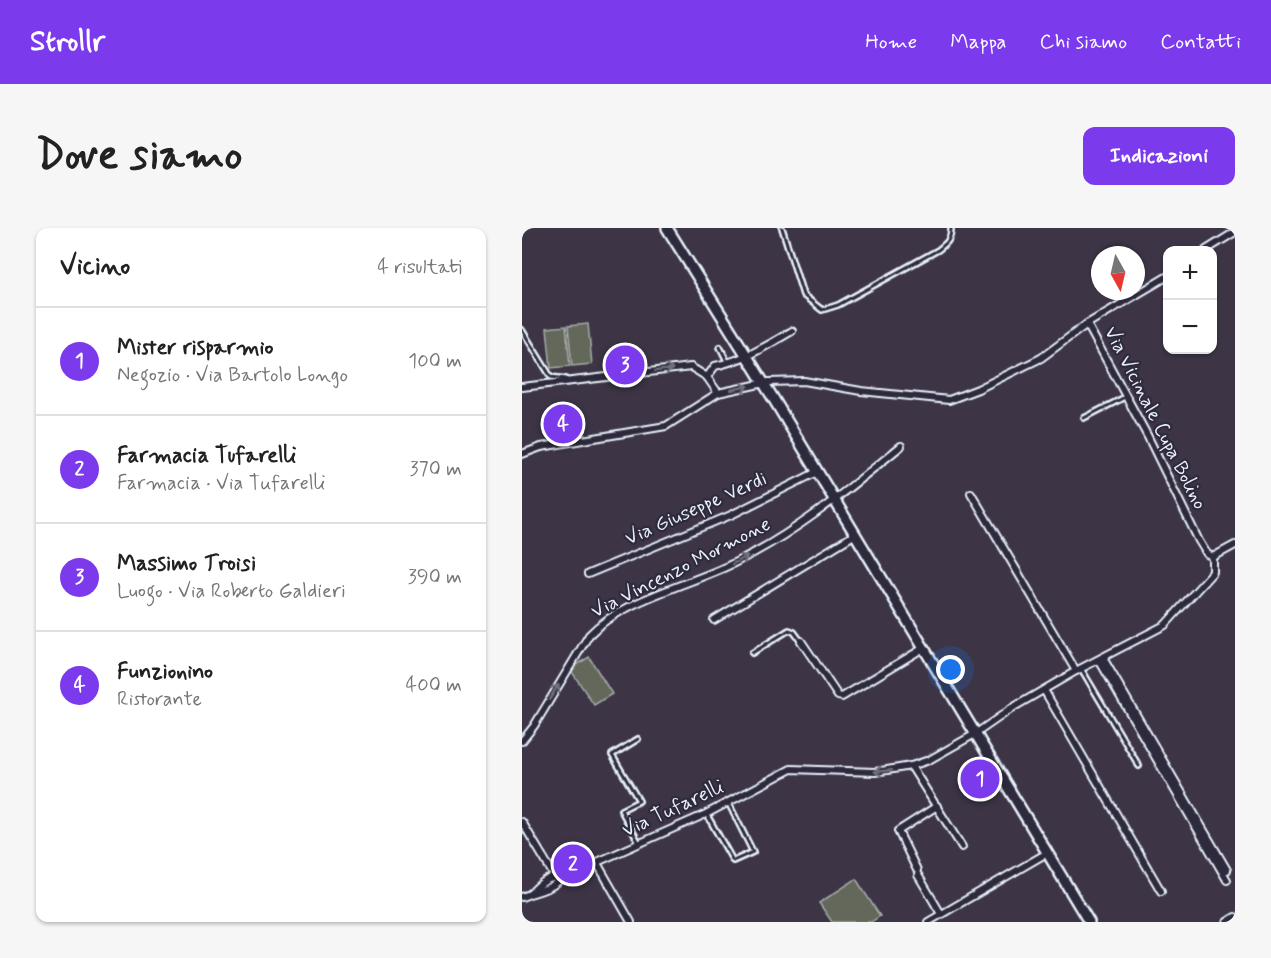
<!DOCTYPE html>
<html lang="it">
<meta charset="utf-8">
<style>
body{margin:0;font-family:Mynerve,sans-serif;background:#f6f6f6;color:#222}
.controls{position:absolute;right:18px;top:18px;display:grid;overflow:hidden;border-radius:12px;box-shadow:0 2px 4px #0004}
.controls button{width:54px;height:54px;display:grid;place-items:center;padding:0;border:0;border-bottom:2px solid #e0e0e0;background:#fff;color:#222;font:30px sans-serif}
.compass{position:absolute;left:569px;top:18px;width:54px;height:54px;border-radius:50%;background:#fff;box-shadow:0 2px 4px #0004;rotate:172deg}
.you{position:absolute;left:429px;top:442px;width:21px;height:21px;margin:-15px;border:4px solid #fff;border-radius:50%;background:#1a73e8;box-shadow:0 0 0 9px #1a73e833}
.badge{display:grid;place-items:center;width:39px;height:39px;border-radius:50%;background:#7c3aed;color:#fff;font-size:20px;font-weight:700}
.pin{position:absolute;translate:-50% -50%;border:3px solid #fff;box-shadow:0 2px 6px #0006}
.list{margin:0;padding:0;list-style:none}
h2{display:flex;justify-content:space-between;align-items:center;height:78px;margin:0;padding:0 24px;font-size:26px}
h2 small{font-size:20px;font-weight:400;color:#767676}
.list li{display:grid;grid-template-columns:39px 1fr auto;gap:18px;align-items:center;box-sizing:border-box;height:108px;padding:0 24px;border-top:2px solid #e0e0e0}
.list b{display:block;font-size:22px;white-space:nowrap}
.list p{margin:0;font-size:20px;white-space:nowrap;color:#767676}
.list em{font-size:20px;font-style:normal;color:#767676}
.map{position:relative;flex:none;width:713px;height:694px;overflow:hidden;border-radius:12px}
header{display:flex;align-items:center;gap:36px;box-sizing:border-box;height:84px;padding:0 30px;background:#7c3aed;color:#fff}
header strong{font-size:28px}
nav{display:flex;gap:33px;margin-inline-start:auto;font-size:21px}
.intro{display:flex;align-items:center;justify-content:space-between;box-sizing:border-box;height:144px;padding:0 36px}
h1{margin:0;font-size:42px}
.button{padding:15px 27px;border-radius:12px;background:#7c3aed;color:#fff;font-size:21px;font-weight:700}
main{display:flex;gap:36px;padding:0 36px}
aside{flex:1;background:#fff;border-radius:12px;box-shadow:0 2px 4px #0004}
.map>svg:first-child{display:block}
.green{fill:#63685a;stroke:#a6aca9;stroke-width:1.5}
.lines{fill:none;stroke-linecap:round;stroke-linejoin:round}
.lane-casing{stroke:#e8f1f8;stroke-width:8}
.street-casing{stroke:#e8f1f8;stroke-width:10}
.secondary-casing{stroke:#e8f1f8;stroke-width:14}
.lane{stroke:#2f2a3d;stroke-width:3}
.street{stroke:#2f2a3d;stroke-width:6}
.secondary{stroke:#2f2a3d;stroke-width:9}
.oneway{stroke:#70707e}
.labels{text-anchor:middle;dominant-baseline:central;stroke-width:4.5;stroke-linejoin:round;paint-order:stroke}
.street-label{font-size:20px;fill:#e8f1f8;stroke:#2f2a3d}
</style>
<header>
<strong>Strollr</strong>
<nav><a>Home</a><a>Mappa</a><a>Chi siamo</a><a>Contatti</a></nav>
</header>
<div class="intro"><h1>Dove siamo</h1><a class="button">Indicazioni</a></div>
<main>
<aside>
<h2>Vicino<small>4 risultati</small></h2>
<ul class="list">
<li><span class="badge">1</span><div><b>Mister risparmio</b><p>Negozio · Via Bartolo Longo</p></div><em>100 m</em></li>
<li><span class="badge">2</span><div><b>Farmacia Tufarelli</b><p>Farmacia · Via Tufarelli</p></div><em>370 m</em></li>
<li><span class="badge">3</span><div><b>Massimo Troisi</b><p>Luogo · Via Roberto Galdieri</p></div><em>390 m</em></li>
<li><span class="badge">4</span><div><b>Funzionino</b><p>Ristorante</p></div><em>400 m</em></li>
</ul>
</aside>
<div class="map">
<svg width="713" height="694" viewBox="0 0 713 694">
<rect width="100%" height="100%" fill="#3d3546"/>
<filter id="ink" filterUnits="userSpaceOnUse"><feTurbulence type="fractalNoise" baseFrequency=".0167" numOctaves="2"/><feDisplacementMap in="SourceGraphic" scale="12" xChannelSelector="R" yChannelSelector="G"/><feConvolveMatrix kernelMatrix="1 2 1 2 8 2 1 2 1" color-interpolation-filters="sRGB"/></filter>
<g filter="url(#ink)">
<g class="green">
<polygon points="66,96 70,136 50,138 46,98"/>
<polygon points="44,98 48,138 29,140 25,100"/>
<polygon points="67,429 90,466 72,477 48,441"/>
<polygon points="334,651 358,688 349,694 310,694 297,675"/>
</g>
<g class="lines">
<g class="lane-casing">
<g id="lane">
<path d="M260,0L281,67L300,82L316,77L416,22C425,15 429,12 429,0"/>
<polyline points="0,102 29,149 44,151"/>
<polyline points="198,119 205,133"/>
<polyline points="562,190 603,169"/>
<polyline points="230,425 267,402 272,404 278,412"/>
<polyline points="560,442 617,538"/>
<polyline points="116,511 90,527 117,573 99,582 117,615"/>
<polyline points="185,587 211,633 231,624 207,576"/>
</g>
</g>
<g class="street-casing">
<g id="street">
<polyline points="684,22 713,4"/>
<polyline points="0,159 169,139 185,149"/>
<path d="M196,165L185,149L193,138C224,131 243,119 270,103"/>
<polyline points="0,226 19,219 144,198 196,165 247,154 282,153 339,163 427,172 456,161 519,130 565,96 646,48"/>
<polyline points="449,265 554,443"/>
<polyline points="691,329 713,317"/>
<polyline points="66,346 209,287 295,244"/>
<polyline points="192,392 332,307"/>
<polyline points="279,413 316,468 320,469 400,421"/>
<polyline points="581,430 705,642"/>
<polyline points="577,432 705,652"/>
<polyline points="522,462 639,663"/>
<path d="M0,513L12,498L67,407C100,372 167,357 210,336C273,306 325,262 379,218"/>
<polyline points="389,538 440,619"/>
<polyline points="0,594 33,649"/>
<polyline points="75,635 109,694"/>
<polyline points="395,642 376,603 415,578"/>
<polyline points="396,647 419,686"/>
<path d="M9,665C17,657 26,647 39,650L184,586L269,541L353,544L389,538L407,532L453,506L492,479L554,443L643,397L691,344V329L685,326L677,313L626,209L565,96"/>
<path d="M0,669C13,663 30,662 39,650"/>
<polyline points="406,694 525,625"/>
<polyline points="705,694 713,689"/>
</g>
</g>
<g class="secondary-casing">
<polyline id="secondary" points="145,0 251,170 567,694"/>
</g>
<use href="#lane" class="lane"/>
<use href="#street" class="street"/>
<use href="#secondary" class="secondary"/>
</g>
<defs><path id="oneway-shaft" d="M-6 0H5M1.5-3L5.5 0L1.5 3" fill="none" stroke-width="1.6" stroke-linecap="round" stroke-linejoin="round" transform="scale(1.5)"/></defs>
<g class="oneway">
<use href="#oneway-shaft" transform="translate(142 142) rotate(-7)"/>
<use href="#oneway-shaft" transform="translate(218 160) rotate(-13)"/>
<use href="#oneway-shaft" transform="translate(218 332) rotate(-28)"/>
<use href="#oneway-shaft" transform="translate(32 464) rotate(-58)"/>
<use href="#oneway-shaft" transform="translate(361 543) rotate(175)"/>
</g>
</g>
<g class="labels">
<g class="street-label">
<text transform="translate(633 190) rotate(63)">Via Vicinale Cupa Bolino</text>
<text transform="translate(174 281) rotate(-24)">Via Giuseppe Verdi</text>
<text transform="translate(159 340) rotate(-27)">Via Vincenzo Mormone</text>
<text transform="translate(151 581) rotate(-25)">Via Tufarelli</text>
</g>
</g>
</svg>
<div class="controls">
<button>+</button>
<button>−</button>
</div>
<svg class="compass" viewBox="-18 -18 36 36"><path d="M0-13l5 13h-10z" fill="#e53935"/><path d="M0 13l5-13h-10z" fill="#767676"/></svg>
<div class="you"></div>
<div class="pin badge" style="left:458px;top:551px">1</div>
<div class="pin badge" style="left:51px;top:636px">2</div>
<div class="pin badge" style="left:103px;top:137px">3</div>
<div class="pin badge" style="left:41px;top:196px">4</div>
</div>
</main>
